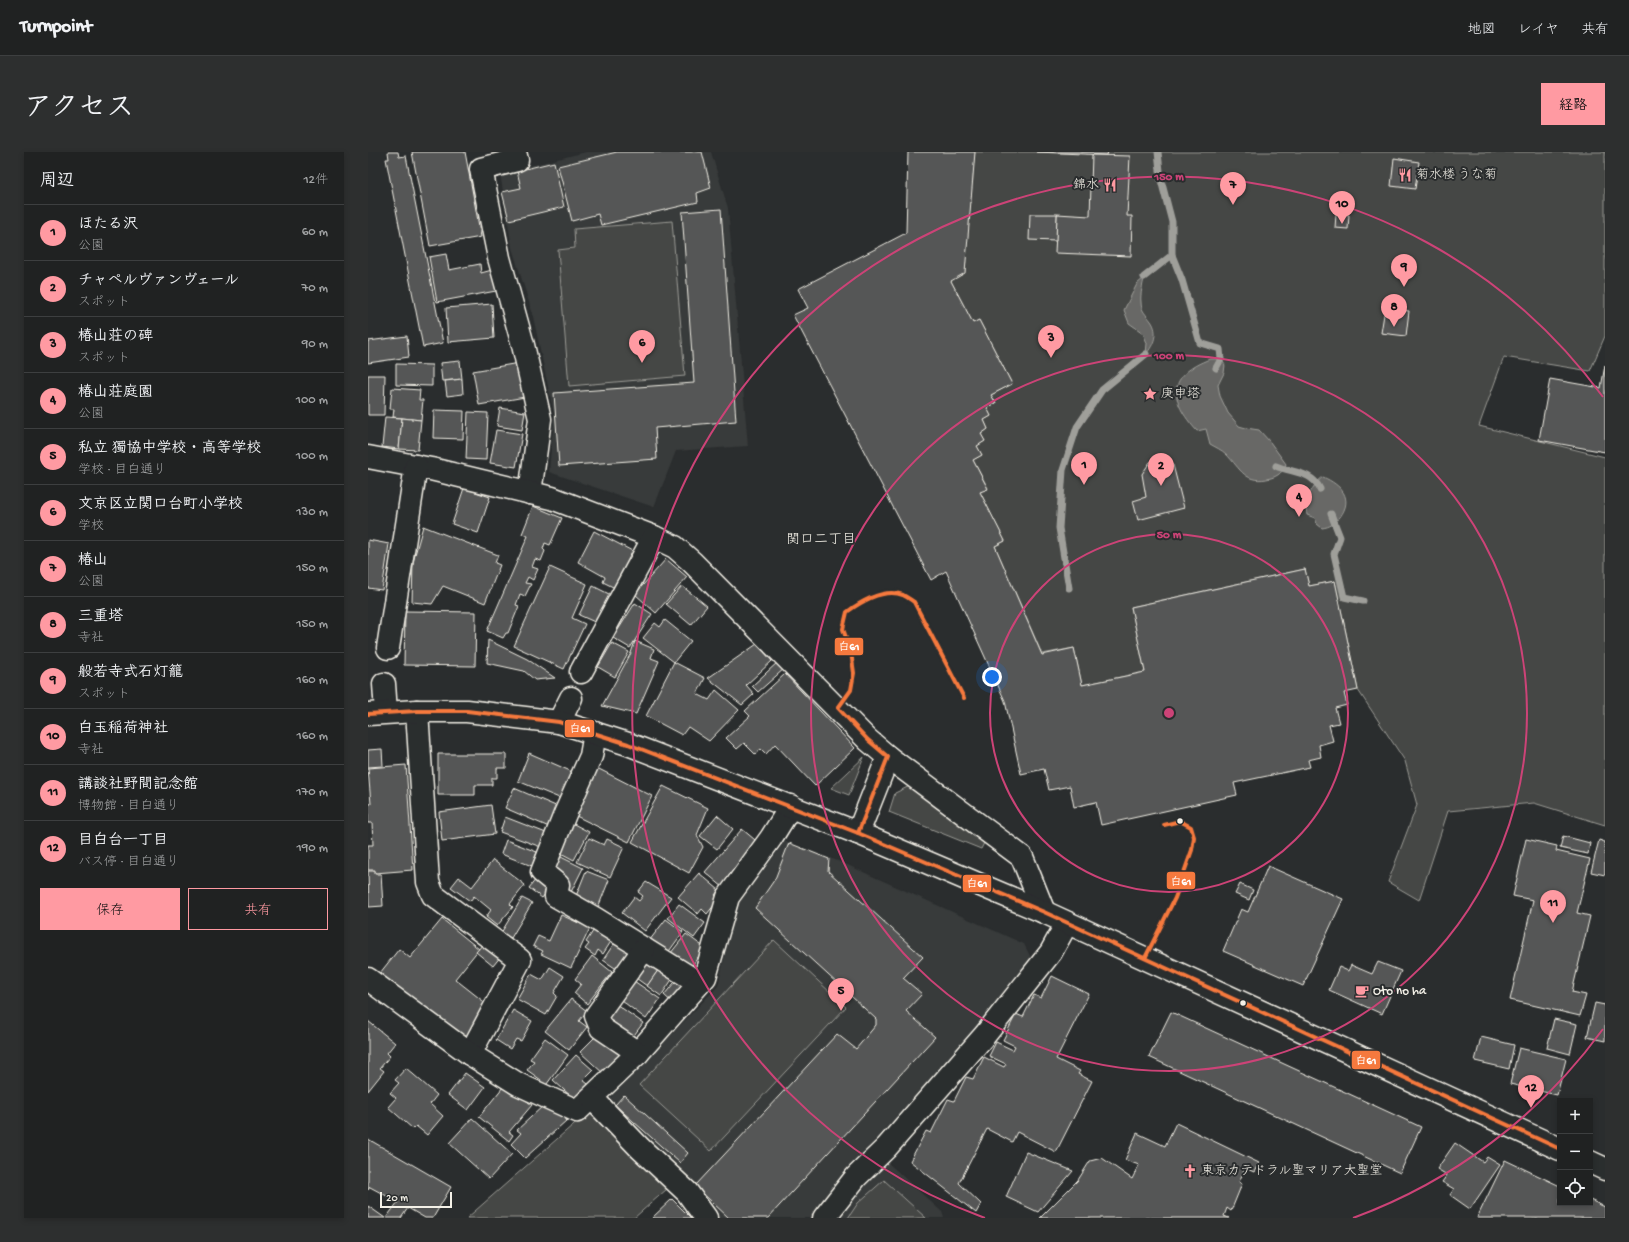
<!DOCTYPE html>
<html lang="ja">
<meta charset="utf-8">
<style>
body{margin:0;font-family:"Gochi Hand","Klee One",sans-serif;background:#2d2f2f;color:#f1f3f6}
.controls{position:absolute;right:12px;bottom:12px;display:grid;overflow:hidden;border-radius:0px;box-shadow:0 2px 6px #0003}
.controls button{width:36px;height:36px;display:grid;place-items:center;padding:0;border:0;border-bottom:1px solid #3d3f40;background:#202222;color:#f1f3f6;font:20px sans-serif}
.scale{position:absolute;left:12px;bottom:10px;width:72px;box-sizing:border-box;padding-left:4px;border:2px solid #f4f1e8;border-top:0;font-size:11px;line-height:14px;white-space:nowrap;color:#f4f1e8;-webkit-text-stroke:3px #2a2d2e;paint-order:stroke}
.you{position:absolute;left:624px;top:525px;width:14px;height:14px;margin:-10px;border:3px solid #fff;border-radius:50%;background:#1a73e8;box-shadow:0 0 0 6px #1a73e833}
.badge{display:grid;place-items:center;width:26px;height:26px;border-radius:50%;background:#ff9aa2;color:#111;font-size:13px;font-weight:700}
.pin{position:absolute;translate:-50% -33px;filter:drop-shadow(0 1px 2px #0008)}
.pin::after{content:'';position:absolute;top:21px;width:14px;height:12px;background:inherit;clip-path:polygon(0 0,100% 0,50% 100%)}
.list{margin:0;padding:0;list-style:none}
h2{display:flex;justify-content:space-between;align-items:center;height:52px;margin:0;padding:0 16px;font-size:17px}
h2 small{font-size:13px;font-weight:400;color:#a2a4a5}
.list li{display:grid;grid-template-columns:26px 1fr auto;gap:12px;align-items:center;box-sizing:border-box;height:56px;padding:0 16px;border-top:1px solid #3d3f40}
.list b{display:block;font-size:15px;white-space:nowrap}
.list p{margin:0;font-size:13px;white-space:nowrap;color:#a2a4a5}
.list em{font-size:13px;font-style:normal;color:#a2a4a5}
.actions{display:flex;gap:8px;padding:12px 16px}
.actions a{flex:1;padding:9px 0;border:1px solid #ff9aa2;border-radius:0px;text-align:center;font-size:14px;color:#ff9aa2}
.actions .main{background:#ff9aa2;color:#111}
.icon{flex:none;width:22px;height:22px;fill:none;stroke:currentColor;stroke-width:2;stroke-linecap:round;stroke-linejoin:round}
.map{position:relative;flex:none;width:1237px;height:1066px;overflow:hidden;border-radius:0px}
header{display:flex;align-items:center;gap:24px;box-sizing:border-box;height:56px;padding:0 20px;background:#202222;border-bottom:1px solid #3d3f40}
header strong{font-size:19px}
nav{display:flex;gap:22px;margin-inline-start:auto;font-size:14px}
.intro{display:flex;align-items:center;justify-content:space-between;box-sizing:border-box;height:96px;padding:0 24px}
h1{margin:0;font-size:28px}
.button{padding:10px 18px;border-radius:0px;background:#ff9aa2;color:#111;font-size:14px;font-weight:700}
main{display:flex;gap:24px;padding:0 24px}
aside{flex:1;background:#202222;border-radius:0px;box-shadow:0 2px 6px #0003}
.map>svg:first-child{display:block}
.built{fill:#373a3a}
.green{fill:#444645;stroke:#9c9c96}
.water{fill:#676866;stroke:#9f9f9a}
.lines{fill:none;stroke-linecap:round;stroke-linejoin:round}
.stream{stroke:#9f9f9a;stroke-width:7}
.building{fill:#555756;stroke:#f4f1e8}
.minor-casing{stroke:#f4f1e8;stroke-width:25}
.primary-casing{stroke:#f4f1e8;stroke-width:25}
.minor{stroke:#2a2d2e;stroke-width:22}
.primary{stroke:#2a2d2e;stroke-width:22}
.bus-1-casing{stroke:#2a2d2e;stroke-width:7}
.bus-1{stroke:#f6793e;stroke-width:4}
.ring{fill:none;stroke:#cc4377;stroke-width:2}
.bus-dot{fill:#f4f1e8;stroke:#2a2d2e;stroke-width:1.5}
.labels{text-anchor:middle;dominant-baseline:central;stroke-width:4;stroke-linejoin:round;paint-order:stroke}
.poi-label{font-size:13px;fill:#f4f1e8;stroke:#2a2d2e;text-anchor:start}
.neighbourhood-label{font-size:14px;fill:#f4f1e8;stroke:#2a2d2e}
.centre{fill:#cc4377;stroke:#2a2d2e;stroke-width:2}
.ring-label{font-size:12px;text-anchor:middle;font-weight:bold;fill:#cc4377;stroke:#2a2d2e;stroke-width:4;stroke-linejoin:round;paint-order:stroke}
.line-badge{stroke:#2a2d2e;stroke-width:1.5}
.badge-label{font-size:11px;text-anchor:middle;font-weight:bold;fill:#fff}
</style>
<header>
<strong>Turnpoint</strong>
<nav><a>地図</a><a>レイヤ</a><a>共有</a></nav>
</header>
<div class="intro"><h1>アクセス</h1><a class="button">経路</a></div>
<main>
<aside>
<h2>周辺<small>12件</small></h2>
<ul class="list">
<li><span class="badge">1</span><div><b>ほたる沢</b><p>公園</p></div><em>60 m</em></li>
<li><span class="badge">2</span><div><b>チャペルヴァンヴェール</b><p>スポット</p></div><em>70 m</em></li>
<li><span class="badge">3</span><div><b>椿山荘の碑</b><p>スポット</p></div><em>90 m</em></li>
<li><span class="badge">4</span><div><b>椿山荘庭園</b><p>公園</p></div><em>100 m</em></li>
<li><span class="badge">5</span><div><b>私立 獨協中学校・高等学校</b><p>学校 · 目白通り</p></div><em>100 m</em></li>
<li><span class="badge">6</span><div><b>文京区立関口台町小学校</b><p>学校</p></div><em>130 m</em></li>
<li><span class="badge">7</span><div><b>椿山</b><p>公園</p></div><em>150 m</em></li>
<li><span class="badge">8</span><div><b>三重塔</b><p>寺社</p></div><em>150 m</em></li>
<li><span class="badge">9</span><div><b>般若寺式石灯籠</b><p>スポット</p></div><em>160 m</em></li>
<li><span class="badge">10</span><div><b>白玉稲荷神社</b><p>寺社</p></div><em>160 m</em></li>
<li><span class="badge">11</span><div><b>講談社野間記念館</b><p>博物館 · 目白通り</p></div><em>170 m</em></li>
<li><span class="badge">12</span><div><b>目白台一丁目</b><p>バス停 · 目白通り</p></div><em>190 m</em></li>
</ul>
<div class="actions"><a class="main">保存</a><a>共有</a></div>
</aside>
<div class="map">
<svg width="1237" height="1066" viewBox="0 0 1237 1066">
<rect width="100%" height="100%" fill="#2a2d2e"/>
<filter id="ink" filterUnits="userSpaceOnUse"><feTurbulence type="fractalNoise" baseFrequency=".025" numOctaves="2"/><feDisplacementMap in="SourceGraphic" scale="8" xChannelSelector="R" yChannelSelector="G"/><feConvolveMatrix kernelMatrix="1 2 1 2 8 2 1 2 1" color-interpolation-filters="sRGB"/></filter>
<g filter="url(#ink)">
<g class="built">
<polygon points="218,0 343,0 360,56 380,294 308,299 286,355 181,320 186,262 164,160 144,96 132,21"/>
<polygon points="417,689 475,711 656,792 663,806 601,885 472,1027 449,1066 348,1066 243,953 243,945 350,834 367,756"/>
<polygon points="518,1009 574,1060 576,1066 467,1066 486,1038"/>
</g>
<g class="green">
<polygon points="607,0 1237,0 1237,184 1222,219 1136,205 1111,274 1237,305 1237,673 1166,651 1080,659 1051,748 1020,730 1049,653 1037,609 990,538 967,429 941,434 937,417 763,455 777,520 714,533 706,496 674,502 627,394 637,389 612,340 620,336 605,308 614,303 609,294 617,289 613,282 620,277 616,268 623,264 619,256 628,251 623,243 644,232 611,168 605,171 583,129"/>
<polygon points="304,69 317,224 201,234 190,98 207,96 206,77"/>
<polygon points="496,605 481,643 463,636"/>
<polygon points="544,633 618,687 613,697 521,660 527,641"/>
<polygon points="406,788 478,855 343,999 271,933"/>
<polygon points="222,958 299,1037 266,1066 99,1066"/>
<polygon points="516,1028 558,1066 480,1066 490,1051"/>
</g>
<g class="water">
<path d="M776,126C775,133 772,142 773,150C773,159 778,162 783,169C791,180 786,193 778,202L779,191L775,181L761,171L756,158L769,132Z"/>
<path d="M842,207H853L857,213L856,221L850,233L852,244L860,261L871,274L878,276L891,278L902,290L918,312C915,320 910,324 903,326C877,333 873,317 858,302C854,298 847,295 842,292L838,277L829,279C800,247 799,223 842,207Z"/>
<path d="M955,325C973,333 986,346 972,365C966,372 962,375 954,376L949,372L947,366L939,363C936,349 944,333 955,325Z"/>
</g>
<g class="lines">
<g class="stream">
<polyline points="790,0 793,28 804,70 804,103 814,128 832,191 852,197 853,207 848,216"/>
<polyline points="776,125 804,103"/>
<path d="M908,314C924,321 944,319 952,337"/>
<polyline points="963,362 972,385 966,402 976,445 995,449"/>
<polyline points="701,436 691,376 695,318 709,275 734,238 778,202"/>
</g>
</g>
<g class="building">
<polygon points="20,0 30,0 31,5 38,4 75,191 55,195 18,7 21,7"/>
<polygon points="44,0 97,0 113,85 62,94"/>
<polygon points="249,0 334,0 343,36 329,41 330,50 233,73 230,62 204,69 190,14"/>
<polygon points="540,0 607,0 597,121 583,129 605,171 611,168 644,232 623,243 628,251 619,256 623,264 616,268 620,277 613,282 617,289 609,294 614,303 605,308 620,337 612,340 637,389 627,394 674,503 706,496 714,533 777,520 763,455 937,417 941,434 967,429 990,538 976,541 979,553 967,556 971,571 961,573 965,589 951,593 953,605 940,608 942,615 866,631 869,643 733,673 728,650 706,655 702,634 681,638 676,617 653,622 637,549 578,419 563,428 425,163 440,156 430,137 538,81"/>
<polygon points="668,0 740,0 739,3"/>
<polygon points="724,3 762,4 759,64 764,64 763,104 687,101 689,62 722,64"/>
<polygon points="1026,6 1051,10 1047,37 1023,34"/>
<polygon points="186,10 196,55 141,68 134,40 153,36 149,19"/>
<polygon points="353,57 368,269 287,276 289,307 191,314 186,241 326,231 314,60"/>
<polygon points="662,62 689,62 688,89 661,88"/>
<polygon points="968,62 981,63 980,77 967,76"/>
<polygon points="78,102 81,118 112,112 113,121 124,118 128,139 69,150 61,105"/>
<polygon points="124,152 126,186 80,190 78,156"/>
<polygon points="1017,156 1041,159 1038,184 1013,181"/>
<polygon points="39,184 41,205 0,211 0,189"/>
<polygon points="92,209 94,227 74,229 72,211"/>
<polygon points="151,211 157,245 111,253 105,219"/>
<polygon points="28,212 64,213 64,234 28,233"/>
<polygon points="1237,213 1237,300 1171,288 1182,227 1233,236"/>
<polygon points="0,223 17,223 16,263 0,263"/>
<polygon points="94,227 95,242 79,244 77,229"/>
<polygon points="24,236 52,238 51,248 55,248 53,268 25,265 26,257 22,257"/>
<polygon points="132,256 157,260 154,278 129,274"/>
<polygon points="66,258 96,259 95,287 65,286"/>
<polygon points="100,260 120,261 118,308 98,307"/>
<polygon points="17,265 34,266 31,297 14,295"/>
<polygon points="34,266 53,268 50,298 31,297"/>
<polygon points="128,278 154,282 148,315 122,311"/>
<polygon points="793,308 805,313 816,356 770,368 765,349 778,345 774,322 782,310"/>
<polygon points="96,336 122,345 110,381 84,372"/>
<polygon points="165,354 194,366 182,393 177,391 175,397 177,399 173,409 167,407 164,415 170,417 165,428 160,425 157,431 163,432 157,444 152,442 148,453 151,454 140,481 138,481 135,486 119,479 160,384 154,382"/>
<polygon points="55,374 130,403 127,411 132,413 117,451 75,434 64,452 44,450 45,410"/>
<polygon points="226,379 270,402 251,438 235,430 237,425 210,410"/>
<polygon points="0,388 21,392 14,438 0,436"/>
<polygon points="298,407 319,425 288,461 267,442"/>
<polygon points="182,415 219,432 204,466 217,472 196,517 146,494"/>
<polygon points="225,434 243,443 229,471 211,463"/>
<polygon points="314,434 339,454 323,473 298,452"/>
<polygon points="267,451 284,462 262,496 245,486"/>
<polygon points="37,459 108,460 107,514 36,513"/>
<polygon points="297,468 323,489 306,510 275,486 287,471 292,475"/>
<polygon points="120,488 159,507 187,526 167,528 156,519 119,511"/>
<polygon points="267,489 286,497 283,506 291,509 268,562 234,554 263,501"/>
<polygon points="244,491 261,500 247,525 230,515"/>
<polygon points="389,492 404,509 378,533 386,542 374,553 340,526"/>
<polygon points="411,509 417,516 390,540 384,534"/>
<polygon points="306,510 337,526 329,542 341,548 348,538 371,558 341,589 320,575 314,583 278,564"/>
<polygon points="417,522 487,596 447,634 407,592 398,602 393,597 387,602 376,591 369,597 358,586 382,564 377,559"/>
<polygon points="14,597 15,614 0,615 0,598"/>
<polygon points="161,601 207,621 196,648 150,629"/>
<polygon points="70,602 138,602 138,616 129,616 129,626 124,626 124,633 107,633 107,643 70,643"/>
<polygon points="38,613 45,718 7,721 7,718 0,718 0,693 5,693 4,671 0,671 0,652 3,652 0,616"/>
<polygon points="227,615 284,644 261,690 204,662"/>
<polygon points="295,634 340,656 329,683 335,695 321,721 264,690"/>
<polygon points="146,636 190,655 181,675 137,656"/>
<polygon points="123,653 127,682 74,689 71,660"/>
<polygon points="349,663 365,677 349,697 332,684"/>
<polygon points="137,665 178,681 173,695 132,680"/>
<polygon points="202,670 221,680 206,708 187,698"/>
<polygon points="374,677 393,693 356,736 337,720"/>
<polygon points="1195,684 1222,691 1220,702 1192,696"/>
<polygon points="221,686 236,693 239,687 256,695 242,725 209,710"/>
<polygon points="1158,687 1189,694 1188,699 1222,707 1209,761 1222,764 1204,840 1218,843 1212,864 1142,848 1165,748 1145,744"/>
<polygon points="138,688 169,700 164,714 133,702"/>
<polygon points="1231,688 1237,690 1237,723 1223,720"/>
<polygon points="421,691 461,707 460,719 555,805 535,826 554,842 538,859 567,885 400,1066 361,1066 327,1034 469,882 488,897 508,873 508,867 387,756 407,727"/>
<polygon points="189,703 215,716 202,742 194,738 192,726 194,721 182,716"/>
<polygon points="125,708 157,733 142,752 145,755 129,774 118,765 123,758 106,744 102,749 83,735 91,725 104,735"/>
<polygon points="900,714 975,747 935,834 855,799 873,757 880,760"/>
<polygon points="0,719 7,719 7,722 13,722 15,754 1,755"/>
<polygon points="218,719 241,728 229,758 206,749"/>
<polygon points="331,721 351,738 347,743 351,747 339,762 334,757 330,762 310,745"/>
<polygon points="168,727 181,737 174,746 161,736"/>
<polygon points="278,730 303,745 277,779 254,761 266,745 271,749 275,744 270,740"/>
<polygon points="872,732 885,738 881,748 867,742"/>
<polygon points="154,746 164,751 143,786 133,781"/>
<polygon points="311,752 337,771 326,786 300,766"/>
<polygon points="193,763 222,776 203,816 173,802 175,799 165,794 170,784 181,789"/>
<polygon points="74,767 111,797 87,827 120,853 115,864 95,888 12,821 31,797 42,806"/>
<polygon points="298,767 315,780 299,802 281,789"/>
<polygon points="227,776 244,788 235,802 230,798 227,804 217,797 221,792 218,790"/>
<polygon points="318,782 337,796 322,816 302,802"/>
<polygon points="247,790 263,800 250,818 235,808"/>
<polygon points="116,791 133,804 125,814 108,800"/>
<polygon points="279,803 293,814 279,834 265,824"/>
<polygon points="224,804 244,820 219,852 206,841 213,832 207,827"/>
<polygon points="1010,810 1033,819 1014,862 961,838 971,815 980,819 983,813 1004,822"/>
<polygon points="293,814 307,823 293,844 279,834"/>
<polygon points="182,815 196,824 186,841 189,844 178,863 149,847 163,822 174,828"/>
<polygon points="684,824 721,842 688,907 712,919 710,922 724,929 688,1000 649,980 644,990 619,977 591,1031 613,1052 608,1061 542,1009 558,979 563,981 580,947 586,949 598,925 605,927 616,905 636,915 638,912 621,904 628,890 645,898 647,894 635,888 648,862 655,865 666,843 673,846"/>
<polygon points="311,825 325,833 308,854 296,843"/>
<polygon points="266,829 292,847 278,867 253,848"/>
<polygon points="203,847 219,859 211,869 219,875 201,898 177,879"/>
<polygon points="1227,851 1237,853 1237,889 1219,885"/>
<polygon points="248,852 275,871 264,886 237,867"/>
<polygon points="145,858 164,869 153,889 148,887 142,897 128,888"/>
<polygon points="803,860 1053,975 1032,1021 781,905"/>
<polygon points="1186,867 1209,872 1202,902 1179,896"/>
<polygon points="0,869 27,891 19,901 22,904 12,916 16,919 0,939"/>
<polygon points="230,882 254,904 237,923 212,900"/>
<polygon points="1113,885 1146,893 1141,917 1107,909"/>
<polygon points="177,886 200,903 176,936 170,932 173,928 159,918 166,909 162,907"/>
<polygon points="1151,896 1198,907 1189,943 1142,932"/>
<polygon points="208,903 225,918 215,928 220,932 206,947 185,928"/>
<polygon points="38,916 69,943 62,952 75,964 59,983 48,974 45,977 20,955 28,946 22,941 31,931 27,928"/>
<polygon points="97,921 117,935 100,958 80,943"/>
<polygon points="135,935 143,942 146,939 164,953 141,980 145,983 141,989 111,965"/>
<polygon points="256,943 320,1001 312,1011 247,953"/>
<polygon points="176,953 199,968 157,1006 143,992 153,981 149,978"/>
<polygon points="104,966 144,1002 121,1027 81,991"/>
<polygon points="808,971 891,1011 886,1020 877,1016 871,1030 874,1032 863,1059 859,1056 856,1064 861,1066 672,1066 710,1028 722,1009 734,1006 764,1027 771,1013 757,1008 769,981 797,994"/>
<polygon points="0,987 83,1035 65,1066 57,1066 40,1056 33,1066 18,1066 30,1050 2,1035 0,1038"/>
<polygon points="1087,991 1115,1010 1119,1005 1132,1013 1102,1057 1082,1043 1086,1037 1074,1030 1079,1023 1069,1017"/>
<polygon points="658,1000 705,1019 670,1060 638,1045"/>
<polygon points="1137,1008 1192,1034 1192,1051 1222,1051 1222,1048 1237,1055 1237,1066 1109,1066"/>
<polygon points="304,1047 323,1066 284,1066"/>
<polygon points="0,1054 17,1066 0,1066"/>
</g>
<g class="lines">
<g class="minor-casing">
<g id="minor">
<polyline points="147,0 149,8 113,17 131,106 155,193 172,267 162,341"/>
<polyline points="0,305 63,317 184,346 286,385 307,395 324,410 500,588 520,605 490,681"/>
<polyline points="20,496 48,314"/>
<polyline points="213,520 286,385"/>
<polyline points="16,532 18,560"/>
<polyline points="49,559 60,730 65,743 152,808 102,902"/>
<polyline points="191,570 203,546"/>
<polyline points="227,581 223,604 197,662 174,720 190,733 188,744 228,767 331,831"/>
<polyline points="520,605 654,705 676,760"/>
<polyline points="0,827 102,902 150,932 209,959 270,901 337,825 360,745 403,686 423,654"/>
<polyline points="270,901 233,876 228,864 276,797"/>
<polyline points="224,946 272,996 319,1040 338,1066"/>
<polyline points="456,1066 488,1025 518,996 617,883 683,800 699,771"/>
</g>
</g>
<g class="primary-casing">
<g id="primary">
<polyline points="0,562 49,559 99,559 191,570 260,592 490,681 676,760 1192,997"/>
<polyline points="1222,1010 1237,1017"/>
</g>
</g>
<use href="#minor" class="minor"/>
<use href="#primary" class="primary"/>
<g class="bus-1-casing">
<g id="bus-1">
<polyline points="0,562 49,559 99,559 191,570 260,592 490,681 676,760 1192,997"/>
<path d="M490,681L520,605L500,588L470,556L483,538L486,521L483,500L475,477L479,460C494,449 516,436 535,443C539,445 543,448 546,450L596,546"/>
<polyline points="777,806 807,746 824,698 826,685 823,675 812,669 796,673"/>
</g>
</g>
<use href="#bus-1" class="bus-1"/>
</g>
</g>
<g class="ring">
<circle cx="801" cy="561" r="179"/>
<circle cx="801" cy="561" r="358"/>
<path d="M1235 877A537 537 0 0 1 985 1066M617 1066A537 537 0 1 1 1235 245"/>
</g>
<defs>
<g id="restaurant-bare" transform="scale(1.08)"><path d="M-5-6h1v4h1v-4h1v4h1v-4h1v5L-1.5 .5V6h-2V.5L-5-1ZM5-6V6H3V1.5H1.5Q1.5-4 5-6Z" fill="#ff9aa2" stroke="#2a2d2e" stroke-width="2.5" paint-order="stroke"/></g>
<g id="sight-bare" transform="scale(1.08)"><path d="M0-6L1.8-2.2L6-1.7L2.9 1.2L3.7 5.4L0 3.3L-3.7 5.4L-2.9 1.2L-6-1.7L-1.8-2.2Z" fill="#ff9aa2" stroke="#2a2d2e" stroke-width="2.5" paint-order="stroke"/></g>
<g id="cafe-bare" transform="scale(1.08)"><path d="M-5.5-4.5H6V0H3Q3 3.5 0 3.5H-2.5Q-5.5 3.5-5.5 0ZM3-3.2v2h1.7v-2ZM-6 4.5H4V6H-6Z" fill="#ff9aa2" stroke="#2a2d2e" stroke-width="2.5" paint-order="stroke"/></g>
<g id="church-bare" transform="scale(1.08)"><path d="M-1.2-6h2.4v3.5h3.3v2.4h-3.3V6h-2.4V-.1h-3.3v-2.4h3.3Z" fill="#ff9aa2" stroke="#2a2d2e" stroke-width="2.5" paint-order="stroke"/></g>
</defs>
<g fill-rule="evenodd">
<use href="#restaurant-bare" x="1037" y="23"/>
<use href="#restaurant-bare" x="742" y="33"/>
<use href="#sight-bare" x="782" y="242"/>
<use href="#cafe-bare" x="994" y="839"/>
<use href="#church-bare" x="822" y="1019"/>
</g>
<g class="bus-dot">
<circle cx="812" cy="669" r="3.5"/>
<circle cx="875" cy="851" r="3.5"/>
</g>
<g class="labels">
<g class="poi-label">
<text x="1048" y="23">菊水楼 うな菊</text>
<text x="731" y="33" text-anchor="end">錦水</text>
<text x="793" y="242">庚申塔</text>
<text x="1005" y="839">Oto no ha</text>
<text x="833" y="1019">東京カテドラル聖マリア大聖堂</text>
</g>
<g class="neighbourhood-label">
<text x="453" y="388">関口二丁目</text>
</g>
</g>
<circle cx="801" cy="561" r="6" class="centre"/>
<g class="ring-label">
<text x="801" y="28">150 m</text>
<text x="801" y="207">100 m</text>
<text x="801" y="386">50 m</text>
</g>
<g class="line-badge">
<rect x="466" y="485" width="30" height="19" rx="4" fill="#f6793e"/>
<rect x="196" y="567" width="31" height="19" rx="4" fill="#f6793e"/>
<rect x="798" y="719" width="30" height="19" rx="4" fill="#f6793e"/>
<rect x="594" y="722" width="30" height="19" rx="4" fill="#f6793e"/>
<rect x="983" y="898" width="30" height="20" rx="4" fill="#f6793e"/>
</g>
<g class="badge-label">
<text x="481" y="498">白61</text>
<text x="212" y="580">白61</text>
<text x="813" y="733">白61</text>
<text x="609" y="735">白61</text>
<text x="998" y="912">白61</text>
</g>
</svg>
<div class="controls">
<button>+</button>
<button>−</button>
<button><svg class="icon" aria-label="locate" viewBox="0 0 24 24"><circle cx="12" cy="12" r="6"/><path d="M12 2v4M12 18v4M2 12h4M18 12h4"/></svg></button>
</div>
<div class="scale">20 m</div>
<div class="you"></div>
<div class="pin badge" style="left:716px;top:333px">1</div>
<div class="pin badge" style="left:793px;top:334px">2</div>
<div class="pin badge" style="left:683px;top:206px">3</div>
<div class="pin badge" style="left:931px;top:365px">4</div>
<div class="pin badge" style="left:473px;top:859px">5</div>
<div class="pin badge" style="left:274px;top:211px">6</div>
<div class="pin badge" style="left:865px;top:53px">7</div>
<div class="pin badge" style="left:1026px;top:175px">8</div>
<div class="pin badge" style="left:1036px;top:135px">9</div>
<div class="pin badge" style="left:974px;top:72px">10</div>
<div class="pin badge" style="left:1185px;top:771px">11</div>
<div class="pin badge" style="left:1163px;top:956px">12</div>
</div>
</main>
